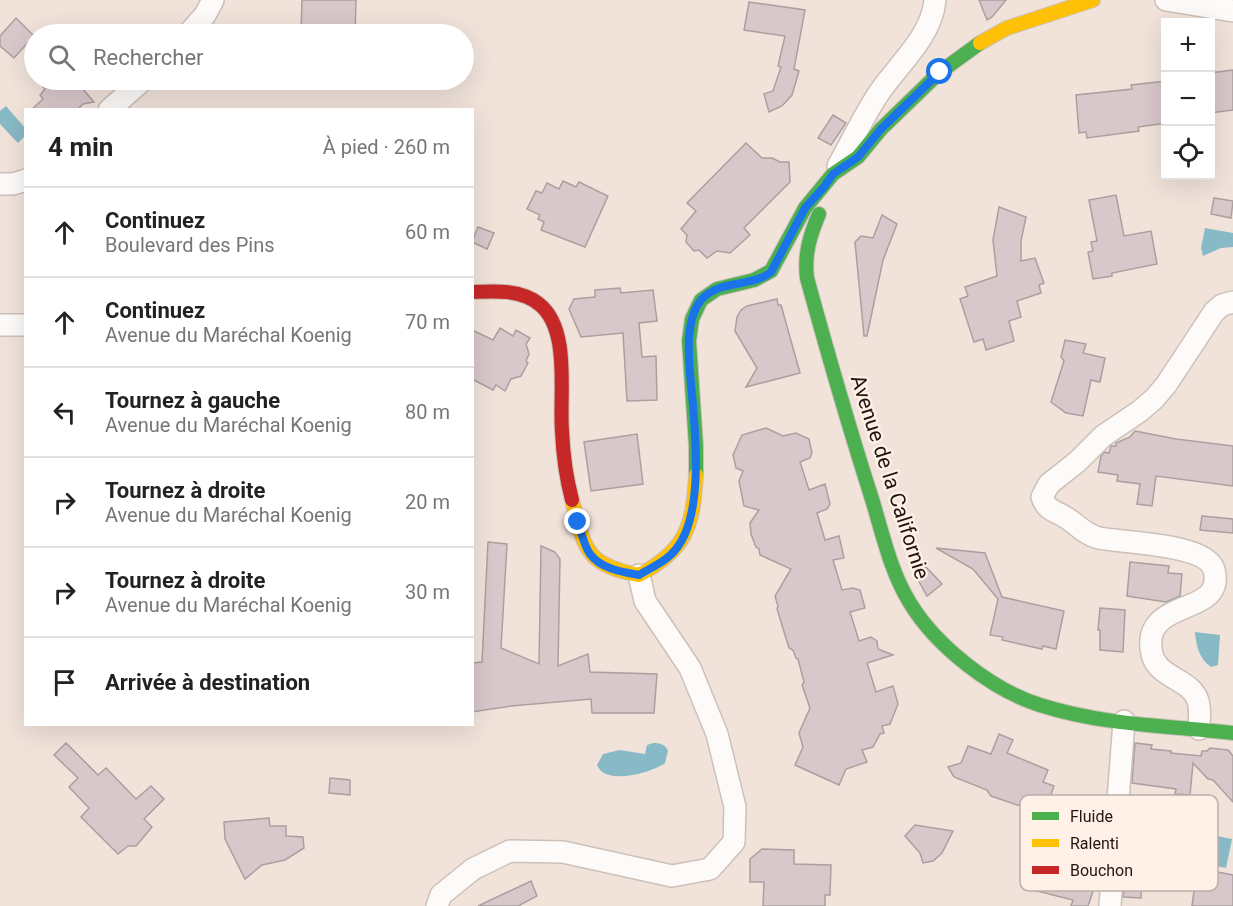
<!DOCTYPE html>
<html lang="fr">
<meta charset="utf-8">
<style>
body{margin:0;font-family:Roboto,sans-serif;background:#f6f6f6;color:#222}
.controls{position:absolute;right:18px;top:18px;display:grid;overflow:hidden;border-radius:0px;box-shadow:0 6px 24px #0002}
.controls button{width:54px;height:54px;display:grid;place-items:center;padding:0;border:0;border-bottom:2px solid #e0e0e0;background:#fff;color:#222;font:30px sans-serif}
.stop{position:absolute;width:18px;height:18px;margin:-14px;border:4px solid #1a73e8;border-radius:50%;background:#fff}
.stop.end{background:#1a73e8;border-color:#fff;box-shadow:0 2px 6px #0008}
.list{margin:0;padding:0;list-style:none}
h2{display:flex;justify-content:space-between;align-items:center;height:78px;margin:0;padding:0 24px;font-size:26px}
h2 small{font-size:20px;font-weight:400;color:#767676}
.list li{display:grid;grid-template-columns:39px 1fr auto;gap:18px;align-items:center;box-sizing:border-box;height:90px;padding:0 24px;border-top:2px solid #e0e0e0}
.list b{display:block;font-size:22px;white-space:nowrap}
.list p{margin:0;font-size:20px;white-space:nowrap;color:#767676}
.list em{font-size:20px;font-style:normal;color:#767676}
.icon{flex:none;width:33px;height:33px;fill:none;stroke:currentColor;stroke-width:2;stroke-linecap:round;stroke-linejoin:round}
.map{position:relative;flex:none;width:1233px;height:906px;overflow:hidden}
.search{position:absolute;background:#fff;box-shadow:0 6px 24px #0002;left:24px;top:24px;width:450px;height:66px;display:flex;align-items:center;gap:15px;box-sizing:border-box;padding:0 21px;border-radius:33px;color:#767676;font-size:22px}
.panel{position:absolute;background:#fff;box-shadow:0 6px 24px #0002;left:24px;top:108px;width:450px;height:618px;border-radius:0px}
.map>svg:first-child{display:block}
.water{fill:#87bac6}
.building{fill:#d9c8cb;stroke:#ab9f9f;stroke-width:1.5}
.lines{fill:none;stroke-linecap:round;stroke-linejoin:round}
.street-casing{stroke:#ccc0b8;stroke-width:24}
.fast-casing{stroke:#ccc0b8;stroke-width:16}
.slow-casing{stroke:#ccc0b8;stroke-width:16}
.jam-casing{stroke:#ccc0b8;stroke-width:16}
.street{stroke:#fdfbf9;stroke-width:21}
.fast{stroke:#4caf50;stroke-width:14}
.slow{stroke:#ffc107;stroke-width:14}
.jam{stroke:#c62828;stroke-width:14}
.route{stroke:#1a73e8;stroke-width:8}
.labels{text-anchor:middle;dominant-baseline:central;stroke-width:4.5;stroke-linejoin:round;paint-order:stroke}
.street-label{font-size:21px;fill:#21160e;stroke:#fff1e8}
.key{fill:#fff1e8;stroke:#bcafa7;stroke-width:1.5}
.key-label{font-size:16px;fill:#21160e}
</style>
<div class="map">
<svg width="1233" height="906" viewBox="0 0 1233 906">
<rect width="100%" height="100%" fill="#f1e3da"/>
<g class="water">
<polygon points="6,106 25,128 25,136 18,143 0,124 0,111"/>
<polygon points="1205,228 1233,233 1233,247 1221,248 1203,256 1201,248"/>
<path d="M1195,632L1220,635L1218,665L1211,667C1199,659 1196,645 1195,632Z"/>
<path d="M653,743C660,743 665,744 668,751L665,763C651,773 605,786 597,765L603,754L620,750L645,754L647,745Z"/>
<polygon points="1217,836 1232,839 1226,868 1211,865"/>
</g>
<g class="building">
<polygon points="302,0 356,0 355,34 301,34"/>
<polygon points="979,0 1006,0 992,17 987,20"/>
<polygon points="749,2 805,10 794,69 799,71 792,95 782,106 769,112 764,94 773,91 781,67 778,66 785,36 744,30"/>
<polygon points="16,18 34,36 14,58 0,46 0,36"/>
<polygon points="1233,70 1233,110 1210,113 1210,73"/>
<polygon points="51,80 75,80 94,102 83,104 77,110 31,110 43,99 40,95 45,89 43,87"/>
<polygon points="1166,81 1166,123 1138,127 1139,131 1087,138 1086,132 1079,133 1076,95 1132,89 1131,85"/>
<polygon points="833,115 846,123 831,145 818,138"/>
<polygon points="746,143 762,158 772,158 780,162 789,162 790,182 744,228 750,235 730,253 717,251 707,258 699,250 694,251 686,242 687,235 681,229 696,211 687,203"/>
<polygon points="563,181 576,187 579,182 608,196 585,247 541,230 544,222 538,219 540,215 527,209 536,191 542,193 547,183 559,189"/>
<polygon points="1116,195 1124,236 1151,231 1157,264 1112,273 1112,276 1093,279 1088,252 1093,251 1091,242 1097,241 1089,200"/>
<polygon points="1214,198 1233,201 1231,218 1211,214"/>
<polygon points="999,207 1026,217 1021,241 1021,261 1035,258 1044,283 1039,285 1041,293 1017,301 1021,317 1009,321 1014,341 986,350 983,339 974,342 960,299 968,296 965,287 997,276 993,240"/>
<polygon points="882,215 897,224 883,260 867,336 864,336 855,242 861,236 873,238"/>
<polygon points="478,227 494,233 487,249 472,242"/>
<polygon points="620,288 621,293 653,290 657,321 639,323 642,357 656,356 657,400 627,401 623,333 581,337 569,309 574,299 595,297 595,290"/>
<polygon points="777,299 778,305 781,305 800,373 746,387 757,368 735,331 737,317 741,310 747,306"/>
<polygon points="500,328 513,336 516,330 530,338 526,344 529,354 526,361 528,363 521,376 511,379 505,391 496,385 493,390 472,379 472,330 493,340"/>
<polygon points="1065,340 1086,344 1083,353 1105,358 1100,382 1091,380 1083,416 1066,413 1051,402 1064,361 1061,357"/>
<polygon points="766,428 783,436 796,433 809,439 812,453 810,458 800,462 809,490 825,484 830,504 827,509 817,513 825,540 839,536 844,558 833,560 842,590 853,588 860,590 865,608 850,612 859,641 871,637 877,641 878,649 893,655 867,663 876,692 893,686 898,704 890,724 882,726 884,733 880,734 873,747 862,750 867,762 846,769 839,785 795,765 803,747 799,733 810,708 802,685 804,682 798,659 796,658 793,650 789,648 777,609 778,606 775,596 791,569 760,555 759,549 756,547 751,534 750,523 759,510 744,506 739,481 743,471 736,468 733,455 742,435"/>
<polygon points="1135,431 1176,439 1233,446 1233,486 1156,476 1152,506 1137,504 1140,484 1117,481 1118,475 1098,472 1101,456 1105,452 1109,453 1111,446 1116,446 1116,443 1130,437"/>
<polygon points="637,434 643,484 591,491 584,442"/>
<polygon points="1202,516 1233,519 1233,533 1200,530"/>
<polygon points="488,542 507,544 501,648 539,664 541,546 555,552 560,559 558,666 588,654 590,672 657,674 654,713 592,713 591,699 511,706 472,712 472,663 482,662"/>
<polygon points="936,548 985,553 1002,597 1064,611 1056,649 1043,646 1042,649 1002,640 1003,637 990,635 998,599 973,569"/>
<polygon points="1130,562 1169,566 1168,573 1182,574 1180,596 1166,602 1127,596"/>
<polygon points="926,567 942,584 927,596 916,576"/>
<polygon points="1100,608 1125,610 1123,652 1100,650 1100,630 1098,630"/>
<polygon points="999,734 1013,740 1007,753 1048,770 1043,782 1054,786 1044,814 991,796 987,790 954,777 948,767 961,763 968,746 991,754"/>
<polygon points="66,743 98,775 106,768 136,799 151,786 164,799 144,819 152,827 136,846 128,846 118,854 81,817 89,808 69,787 78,778 54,755"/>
<polygon points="1135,743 1152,745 1151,749 1171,751 1171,753 1201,756 1202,751 1207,751 1210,748 1228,750 1233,756 1233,802 1213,780 1208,779 1193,763 1190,795 1175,794 1176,789 1132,783"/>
<polygon points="330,778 350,780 350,795 329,793"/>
<polygon points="269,818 270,826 286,826 286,836 303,837 304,848 285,860 262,865 245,879 225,839 224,822"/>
<polygon points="915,825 953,831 942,853 933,861 923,863 920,853 905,836"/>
<polygon points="762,849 794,850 794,864 831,865 830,895 825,895 825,906 763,906 764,882 750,882 750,859"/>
<polygon points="1038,856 1099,873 1088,906 1071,906 1073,900 1029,889"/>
<polygon points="1197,868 1233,875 1233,906 1192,906"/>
<polygon points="1125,878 1142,880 1141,898 1123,897"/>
<polygon points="531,881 537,896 518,906 478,906"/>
</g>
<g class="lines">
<g class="street-casing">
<g id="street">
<polyline points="1166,0 1233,11"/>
<polyline points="188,34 205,15 213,0"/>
<polyline points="109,110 143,80"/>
<path d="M838,166C852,141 865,113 881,90C901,62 932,35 935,0"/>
<polyline points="0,184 13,184 26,180"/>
<polyline points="0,325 26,325"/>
<path d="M1199,729C1199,720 1201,710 1198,701C1192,679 1157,678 1152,654C1139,596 1227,618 1214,570C1207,543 1122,543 1099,538C1085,535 1077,524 1065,517C1055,511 1046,510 1042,497L1049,484L1077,462L1103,436L1140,411L1154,399L1166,385L1214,312L1222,305L1233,302"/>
<polyline points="437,906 441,895 473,869 510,851 563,852 672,876 710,869 734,842 735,807 717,734 690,668 645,601 639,575"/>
<polyline points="1110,906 1124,721"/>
</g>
</g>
<g class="fast-casing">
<g id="fast">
<path d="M819,214C810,235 804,255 807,278C827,351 848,424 871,496C882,531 890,571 910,603C936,646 992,690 1040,705C1102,725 1169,726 1233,733"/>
<polyline points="696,475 696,446 689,341 692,319 701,300 717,289 754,280 771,271 805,208 833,174 858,157 881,129 940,72 980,43"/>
</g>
</g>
<g class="slow-casing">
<g id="slow">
<polyline points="980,43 1007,28 1093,0"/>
<path d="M572,500C585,549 585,565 639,575C686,550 693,527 696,475"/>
</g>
</g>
<g class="jam-casing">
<path id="jam" d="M472,292C493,291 521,289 539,304C571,329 559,395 562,431C563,454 566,477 572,500"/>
</g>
<use href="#street" class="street"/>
<use href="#fast" class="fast"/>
<use href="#slow" class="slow"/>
<use href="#jam" class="jam"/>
</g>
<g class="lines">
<path class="route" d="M578,522C581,531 584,546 590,554C601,569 622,572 639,575C652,567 667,561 676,549C705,514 695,427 691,384C689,360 684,321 701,300C719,279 751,288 771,272L805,208L824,187L833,174L858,157L881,129L940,72"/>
</g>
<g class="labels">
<g class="street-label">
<text transform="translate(890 477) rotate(72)">Avenue de la Californie</text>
</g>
</g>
<rect x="1020" y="795" width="198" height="96" rx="9" class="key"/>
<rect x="1032" y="812" width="27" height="8" fill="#4caf50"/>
<rect x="1032" y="839" width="27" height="8" fill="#ffc107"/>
<rect x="1032" y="866" width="27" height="8" fill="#c62828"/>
<g class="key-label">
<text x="1070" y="822">Fluide</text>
<text x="1070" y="849">Ralenti</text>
<text x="1070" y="876">Bouchon</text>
</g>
</svg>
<div class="controls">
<button>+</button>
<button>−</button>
<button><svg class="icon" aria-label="locate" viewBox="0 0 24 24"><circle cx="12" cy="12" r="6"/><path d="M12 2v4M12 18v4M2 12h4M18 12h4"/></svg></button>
</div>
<div class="stop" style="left:940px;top:72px"></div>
<div class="stop end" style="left:578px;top:522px"></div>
<div class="search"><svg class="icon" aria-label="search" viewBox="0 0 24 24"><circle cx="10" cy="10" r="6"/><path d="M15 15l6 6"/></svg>Rechercher</div>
<section class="panel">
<h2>4 min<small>À pied · 260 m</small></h2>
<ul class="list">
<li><svg class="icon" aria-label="ahead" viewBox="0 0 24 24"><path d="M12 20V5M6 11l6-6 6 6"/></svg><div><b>Continuez</b><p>Boulevard des Pins</p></div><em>60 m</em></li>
<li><svg class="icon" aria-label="ahead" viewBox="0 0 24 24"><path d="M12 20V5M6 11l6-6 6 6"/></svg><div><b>Continuez</b><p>Avenue du Maréchal Koenig</p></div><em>70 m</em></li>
<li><svg class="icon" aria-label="left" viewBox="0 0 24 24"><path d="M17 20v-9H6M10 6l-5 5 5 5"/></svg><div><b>Tournez à gauche</b><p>Avenue du Maréchal Koenig</p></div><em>80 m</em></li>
<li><svg class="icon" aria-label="right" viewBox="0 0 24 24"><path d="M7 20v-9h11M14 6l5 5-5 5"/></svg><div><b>Tournez à droite</b><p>Avenue du Maréchal Koenig</p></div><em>20 m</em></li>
<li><svg class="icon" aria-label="right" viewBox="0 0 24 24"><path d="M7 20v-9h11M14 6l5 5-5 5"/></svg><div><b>Tournez à droite</b><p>Avenue du Maréchal Koenig</p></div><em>30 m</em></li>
<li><svg class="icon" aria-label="arrive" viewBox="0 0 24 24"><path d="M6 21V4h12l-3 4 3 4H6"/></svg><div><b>Arrivée à destination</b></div></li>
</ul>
</section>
</div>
